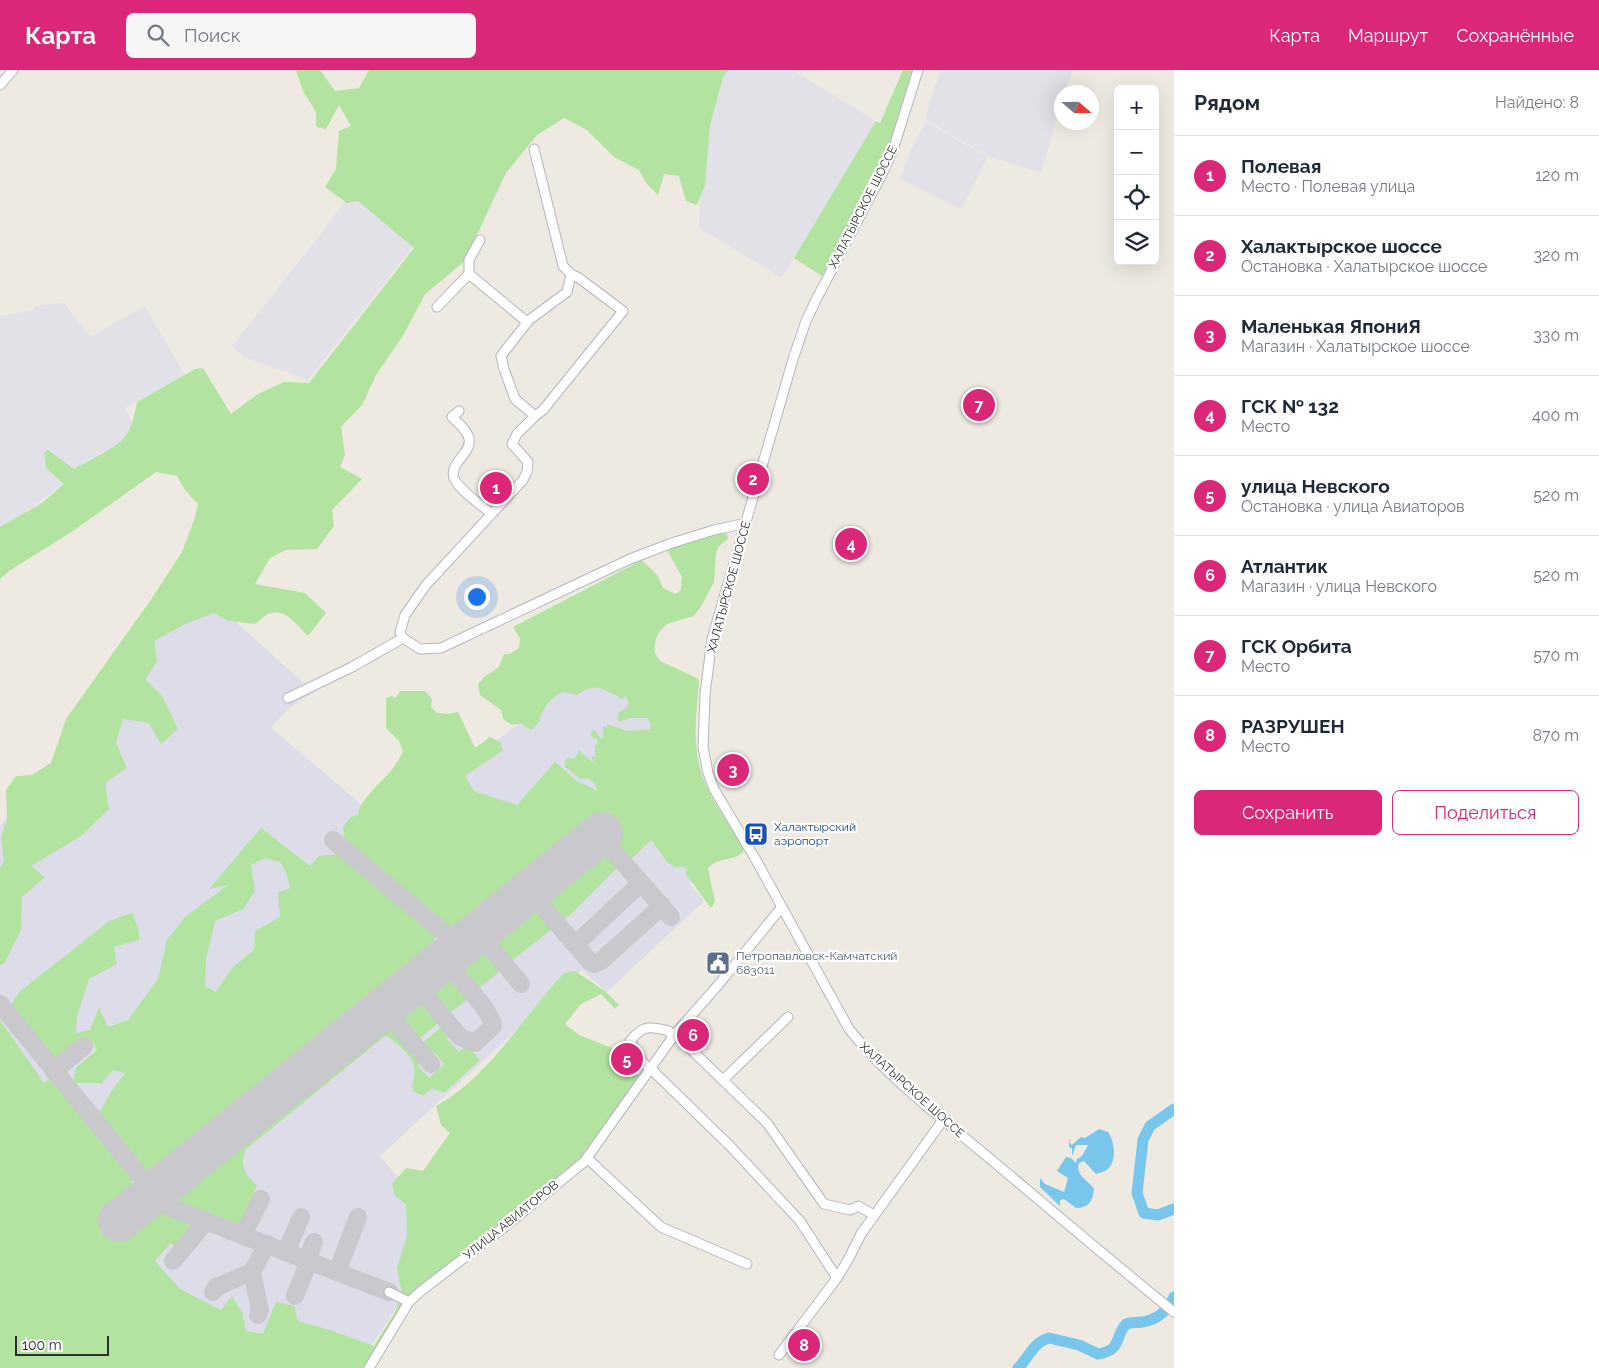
<!DOCTYPE html>
<html lang="ru">
<meta charset="utf-8">
<style>
body{margin:0;font-family:Raleway,sans-serif;background:#f6f6f7;color:#1f2937}
.controls{position:absolute;right:15px;top:15px;display:grid;overflow:hidden;border-radius:8px;box-shadow:0 5px 20px #0002}
.controls button{width:45px;height:45px;display:grid;place-items:center;padding:0;border:0;border-bottom:1px solid #e0e1e3;background:#fff;color:#1f2937;font:25px sans-serif}
.compass{position:absolute;left:1054px;top:15px;width:45px;height:45px;border-radius:50%;background:#fff;box-shadow:0 5px 20px #0002;rotate:110deg}
.scale{position:absolute;left:15px;bottom:12px;width:94px;box-sizing:border-box;padding-left:5px;border:2px solid #2e2e2e;border-top:0;font-size:14px;line-height:18px;white-space:nowrap;color:#2e2e2e;-webkit-text-stroke:4px #fff;paint-order:stroke}
.you{position:absolute;left:476px;top:526px;width:18px;height:18px;margin:-12px;border:4px solid #fff;border-radius:50%;background:#1a73e8;box-shadow:0 0 0 8px #1a73e833}
.badge{display:grid;place-items:center;width:32px;height:32px;border-radius:50%;background:#db2777;color:#fff;font-size:16px;font-weight:700}
.pin{position:absolute;translate:-50% -50%;border:2px solid #fff;box-shadow:0 1px 5px #0006}
.list{margin:0;padding:0;list-style:none}
h2{display:flex;justify-content:space-between;align-items:center;height:65px;margin:0;padding:0 20px;font-size:21px}
h2 small{font-size:16px;font-weight:400;color:#747a83}
.list li{display:grid;grid-template-columns:32px 1fr auto;gap:15px;align-items:center;box-sizing:border-box;height:80px;padding:0 20px;border-top:1px solid #e0e1e3}
.list b{display:block;font-size:19px;white-space:nowrap}
.list p{margin:0;font-size:16px;white-space:nowrap;color:#747a83}
.list em{font-size:16px;font-style:normal;color:#747a83}
.actions{display:flex;gap:10px;padding:15px 20px}
.actions a{flex:1;padding:11px 0;border:1px solid #db2777;border-radius:8px;text-align:center;font-size:18px;color:#db2777}
.actions .main{background:#db2777;color:#fff}
.icon{flex:none;width:28px;height:28px;fill:none;stroke:currentColor;stroke-width:2;stroke-linecap:round;stroke-linejoin:round}
.map{position:relative;flex:none;width:1174px;height:1298px;overflow:hidden}
header{display:flex;align-items:center;gap:30px;box-sizing:border-box;height:70px;padding:0 25px;background:#db2777;color:#fff}
header strong{font-size:24px}
nav{display:flex;gap:28px;margin-inline-start:auto;font-size:18px}
.search{width:350px;height:45px;background:#f6f6f7;display:flex;align-items:center;gap:12px;box-sizing:border-box;padding:0 18px;border-radius:8px;color:#747a83;font-size:19px}
main{display:flex}
aside{flex:1;background:#fff}
.map>svg:first-child{display:block}
.industrial{fill:#e3e1e8}
.airport{fill:#dcdde8}
.green{fill:#b2e3a0;fill-rule:evenodd}
.water{fill:#79c6ec}
.lines{fill:none;stroke-linecap:round;stroke-linejoin:round}
.river{stroke:#79c6ec;stroke-width:11}
.taxiway{stroke:#c9c8cc;stroke-width:18}
.runway{stroke:#c9c8cc;stroke-width:42}
.minor-casing{stroke:#b4b6c0;stroke-width:11}
.minor{stroke:#fff;stroke-width:9}
.labels{text-anchor:middle;dominant-baseline:central;stroke-width:4.5;stroke-linejoin:round;paint-order:stroke}
.street-label{font-size:12px;fill:#2e2e2e;stroke:#fff}
.transit-label{font-size:12px;fill:#164399;stroke:#fff;text-anchor:start}
.service-label{font-size:12px;fill:#4e5e75;stroke:#fff;text-anchor:start}
</style>
<header>
<strong>Карта</strong>
<div class="search"><svg class="icon" aria-label="search" viewBox="0 0 24 24"><circle cx="10" cy="10" r="6"/><path d="M15 15l6 6"/></svg>Поиск</div>
<nav><a>Карта</a><a>Маршрут</a><a>Сохранённые</a></nav>
</header>
<main>
<div class="map">
<svg width="1174" height="1298" viewBox="0 0 1174 1298">
<rect width="100%" height="100%" fill="#eeeae1"/>
<g class="industrial">
<polygon points="725,0 793,0 876,51 782,208 699,158 702,37"/>
<polygon points="941,0 1072,0 1065,22 1062,22 1061,35 1041,103 990,87 926,50 929,33"/>
<polygon points="926,52 988,87 961,139 900,109 913,75"/>
<polygon points="355,117 418,170 308,310 244,287 232,276 327,156"/>
<polygon points="60,233 64,233 89,266 92,266 145,236 185,305 125,338 130,348 138,357 67,417 58,418 0,460 0,246 31,241 37,236"/>
</g>
<polygon class="airport" points="197,517 314,622 289,638 271,658 398,765 444,711 614,580 697,705 703,799 690,814 704,831 607,922 582,900 380,1086 458,1177 410,1217 363,1288 338,1298 0,1199 0,757"/>
<g class="green">
<path d="M296,0H320L335,21L359,18L369,0H729L723,7L710,55L705,115L697,135L686,131L679,106L664,104L658,125L647,114L639,100L614,87L587,60L564,48L537,65L506,103L464,192L425,224L404,264L376,305L362,335L341,357L345,385L340,397L362,409L332,440L334,456L317,479L286,480L270,488L255,514L305,523L326,543L308,566C298,556 284,536 268,544C264,546 259,551 255,554L229,551L214,543L185,554L154,571L157,592L145,609L162,626L178,659L161,674L149,653L123,649L116,673L127,698L105,713L109,739L81,766L31,796L45,807L22,827L21,860L4,894L0,895V798L4,791L1,768L7,749L6,720L16,706L32,705L51,693L66,649L150,531L182,482L194,450L198,434L185,420L177,406L156,402L73,461L9,501L0,509V457L42,433L64,414L46,398L44,383L48,380L74,399C86,392 115,379 124,368C132,359 135,343 137,332L195,299L203,298L231,344L258,324L284,312L309,313L414,178L358,131L347,133L325,117L336,99L339,61L351,56L339,35L326,59L316,57V42L303,21Z"/>
<polygon points="903,0 914,0 889,81 877,108 822,206 794,188 876,51 880,53"/>
<path d="M723,463L727,464L728,469L718,477L716,483L714,512L700,538L694,546L667,554L659,562L655,572V583L660,591L697,608L699,612C696,646 691,683 706,715C716,737 732,757 743,778V782C735,791 718,787 708,798L715,832L712,837H710L686,804L687,799L685,797H675L668,793L651,770L628,792L593,752L458,861L444,858L345,774L343,757L351,747L358,745C359,729 384,711 393,698C397,693 400,687 403,681L399,671L386,658V628L391,626L396,628L400,621H425L432,629L431,637L437,643L448,644L458,642L475,678L490,667L500,672L503,680L465,706L474,721L517,735L555,692L577,711L598,721L594,713L588,708L580,709L567,698H565V690L568,688L573,689L578,684V680L595,694L591,687H595V676L598,673L597,669L592,667L591,662L593,660L596,661L600,668H603V656L607,658L608,654L627,661L651,659V655L648,648H631L619,652C616,646 618,640 626,639L629,633L626,627L620,629L618,626C599,618 596,612 577,625C572,624 566,621 561,623C552,626 540,642 540,651L531,660L521,653L512,655L503,649L501,640L480,625L478,614L484,607L499,597L504,584H510L519,578L520,568L513,557L642,490L658,506L663,518L675,524L681,520L682,507L667,480L709,465Z"/>
<path d="M261,758L310,796L319,786L339,784L432,859L435,866L432,879L159,1100L145,1101L120,1068L109,1064L100,1041L111,1022L125,1003L113,1000L102,1013H73L76,998L97,980L91,970L84,967C73,975 70,985 57,991L51,984H46L16,951L10,936L19,922L79,875L109,851L132,843L139,861V870L114,877L117,894L89,909L77,945L76,963L90,960L99,937L108,957L128,950L158,909L167,870L185,847L228,815L209,819ZM265,788L280,792L287,805L290,818L278,823L280,847L255,861L254,880L232,898L216,922L205,916L206,889L215,851L243,839L255,821L251,795Z"/>
<polygon points="605,779 619,796 561,854 542,830"/>
<polygon points="534,836 552,859 510,892 492,870"/>
<polygon points="484,877 502,900 475,921 457,898"/>
<path d="M575,901L605,921L619,935L615,939L601,924L581,934L565,954L579,965L612,978L643,1010L584,1085L539,1123L411,1224L365,1298H0V950L44,1013L51,1008L132,1107V1121L108,1142L126,1164L160,1137L194,1150L197,1157L177,1179L171,1173L155,1191L180,1219L221,1240L232,1226L242,1242L246,1261L263,1264L276,1232L294,1236L298,1251L330,1260L374,1276L395,1242L402,1224L397,1198L407,1166L406,1134L395,1126L392,1114L406,1098L423,1101L450,1063L441,1055L436,1036C475,1015 504,976 532,941C542,928 553,915 564,903Z"/>
<polygon points="450,904 469,928 446,946 427,922"/>
<polygon points="421,926 441,951 415,972 395,947"/>
<path d="M389,953L419,986L420,989L418,996L429,1008L444,994L434,982L429,986L420,975L444,955L451,964L447,969L459,982L467,975L480,990L444,1023L432,1018L423,1026L413,1021C411,1011 417,1002 413,993C411,985 392,967 385,966L245,1080C240,1098 245,1104 257,1116L250,1132V1140L242,1157L235,1159L214,1150L213,1145L206,1142L199,1144L177,1134L173,1127Z"/>
</g>
<path class="water" d="M1099,1059L1108,1062C1115,1072 1118,1094 1105,1101C1102,1102 1099,1103 1096,1104L1084,1091L1079,1093C1075,1105 1088,1110 1094,1119C1093,1132 1088,1138 1076,1138L1064,1129L1060,1130V1136L1040,1117V1108L1045,1114L1064,1122L1068,1108L1057,1101L1066,1087L1071,1088L1076,1093L1077,1089L1082,1086L1088,1075H1076L1072,1086V1078L1069,1077V1070L1071,1069L1069,1072L1072,1075L1081,1067L1085,1068Z"/>
<g class="lines">
<g class="river">
<polyline points="1174,1039 1150,1056 1143,1070 1137,1123 1144,1143 1158,1145 1174,1139"/>
<path d="M1018,1298C1029,1288 1033,1272 1049,1268L1079,1275L1098,1284C1122,1280 1114,1268 1126,1254C1131,1252 1137,1253 1142,1252C1157,1250 1168,1240 1174,1227"/>
</g>
<g class="taxiway">
<polyline points="599,765 671,847"/>
<polyline points="333,770 460,876"/>
<polyline points="529,821 591,893 594,894 601,891 662,836"/>
<polyline points="478,862 521,914"/>
<polyline points="572,872 579,871 641,813"/>
<path d="M415,913L460,967L475,973L493,956C492,940 455,904 443,890"/>
<polyline points="0,934 164,1135 389,1222"/>
<polyline points="383,938 431,994"/>
<polyline points="54,1001 84,976"/>
<polyline points="243,1165 261,1129"/>
<polyline points="286,1182 301,1147"/>
<polyline points="307,1190 314,1172"/>
<polyline points="173,1191 206,1151"/>
<polyline points="252,1202 260,1240 258,1245"/>
<polyline points="337,1202 358,1147"/>
<polyline points="213,1222 216,1217 252,1202 267,1174"/>
<polyline points="295,1226 309,1191"/>
</g>
<polyline class="runway" points="119,1151 602,763"/>
<g class="minor-casing">
<g id="minor">
<path d="M918,0L892,83L881,106L817,228L806,251L794,286L712,569L705,624L703,677L708,703L714,719L756,790L849,959C888,1008 940,1047 988,1087C1050,1139 1111,1191 1174,1242"/>
<polyline points="0,15 13,0"/>
<polyline points="469,204 469,190 480,170"/>
<polyline points="437,237 469,204 527,252"/>
<path d="M459,341L452,347C458,353 468,361 469,369C472,383 449,393 454,408C459,420 481,435 491,443"/>
<polyline points="535,346 543,340 623,241 579,208 571,204"/>
<polyline points="403,568 400,562 405,545 426,515 523,410 527,402 528,392 512,374 517,364 535,346 515,329 504,299 501,286 529,250 567,222 571,204 563,196 534,79"/>
<polyline points="288,628 352,597 403,568 420,579 441,578 630,489 672,473 714,460 746,453"/>
<polyline points="675,964 767,1053 824,1134 850,1140 858,1136 874,1145"/>
<path d="M673,968L669,961C649,956 643,955 630,971L644,994L651,999L730,1076L800,1151L837,1208"/>
<polyline points="723,1010 788,947"/>
<polyline points="587,1088 661,1157 747,1194"/>
<polyline points="389,1222 409,1232"/>
<polyline points="779,1285 837,1208 848,1190 861,1164 943,1050"/>
<polyline points="369,1298 409,1232 421,1221 507,1155 584,1092 675,964 719,914 781,838"/>
</g>
</g>
<use href="#minor" class="minor"/>
</g>
<defs>
<g id="bus-square" transform="scale(1.25)"><rect x="-9" y="-9" width="18" height="18" rx="4" fill="#1a4fb4" stroke="#fff"/><path d="M-5-6H5V4H4V6H2V4H-2V6H-4V4H-5ZM-3.5-4V0h7V-4ZM-3.5 1.2v1.5H-2V1.2ZM2 1.2v1.5H3.5V1.2Z" fill="#fff"/></g>
<g id="civic-square" transform="scale(1.25)"><rect x="-9" y="-9" width="18" height="18" rx="4" fill="#5c6f8a" stroke="#fff"/><path d="M-.6-6.5H3V-4.5H.6V-3L4-1V1h2V6H-6V1h2V-1L-.6-3ZM-1.2 2.5V6h2.4V2.5Z" fill="#fff"/></g>
</defs>
<g fill-rule="evenodd">
<use href="#bus-square" x="756" y="764"/>
<use href="#civic-square" x="718" y="893"/>
</g>
<g class="labels">
<g class="street-label">
<text transform="translate(863 137) rotate(-63)">ХАЛАТЫРСКОЕ ШОССЕ</text>
<text transform="translate(729 517) rotate(-75)">ХАЛАТЫРСКОЕ ШОССЕ</text>
<text transform="translate(912 1020) rotate(42)">ХАЛАТЫРСКОЕ ШОССЕ</text>
<text transform="translate(511 1150) rotate(-39)">УЛИЦА АВИАТОРОВ</text>
</g>
<g class="transit-label">
<text x="774" y="757">Халактырский<tspan x="774" dy="14">аэропорт</tspan></text>
</g>
<g class="service-label">
<text x="736" y="886">Петропавловск-Камчатский<tspan x="736" dy="14">683011</tspan></text>
</g>
</g>
</svg>
<div class="controls">
<button>+</button>
<button>−</button>
<button><svg class="icon" aria-label="locate" viewBox="0 0 24 24"><circle cx="12" cy="12" r="6"/><path d="M12 2v4M12 18v4M2 12h4M18 12h4"/></svg></button>
<button><svg class="icon" aria-label="layers" viewBox="0 0 24 24"><path d="M12 4l9 5-9 5-9-5zM3 14l9 5 9-5"/></svg></button>
</div>
<svg class="compass" viewBox="-18 -18 36 36"><path d="M0-13l5 13h-10z" fill="#e53935"/><path d="M0 13l5-13h-10z" fill="#747a83"/></svg>
<div class="scale">100 m</div>
<div class="you"></div>
<div class="pin badge" style="left:496px;top:418px">1</div>
<div class="pin badge" style="left:753px;top:409px">2</div>
<div class="pin badge" style="left:733px;top:700px">3</div>
<div class="pin badge" style="left:851px;top:474px">4</div>
<div class="pin badge" style="left:627px;top:989px">5</div>
<div class="pin badge" style="left:693px;top:965px">6</div>
<div class="pin badge" style="left:979px;top:335px">7</div>
<div class="pin badge" style="left:804px;top:1275px">8</div>
</div>
<aside>
<h2>Рядом<small>Найдено: 8</small></h2>
<ul class="list">
<li><span class="badge">1</span><div><b>Полевая</b><p>Место · Полевая улица</p></div><em>120 m</em></li>
<li><span class="badge">2</span><div><b>Халактырское шоссе</b><p>Остановка · Халатырское шоссе</p></div><em>320 m</em></li>
<li><span class="badge">3</span><div><b>Маленькая ЯпониЯ</b><p>Магазин · Халатырское шоссе</p></div><em>330 m</em></li>
<li><span class="badge">4</span><div><b>ГСК № 132</b><p>Место</p></div><em>400 m</em></li>
<li><span class="badge">5</span><div><b>улица Невского</b><p>Остановка · улица Авиаторов</p></div><em>520 m</em></li>
<li><span class="badge">6</span><div><b>Атлантик</b><p>Магазин · улица Невского</p></div><em>520 m</em></li>
<li><span class="badge">7</span><div><b>ГСК Орбита</b><p>Место</p></div><em>570 m</em></li>
<li><span class="badge">8</span><div><b>РАЗРУШЕН</b><p>Место</p></div><em>870 m</em></li>
</ul>
<div class="actions"><a class="main">Сохранить</a><a>Поделиться</a></div>
</aside>
</main>
